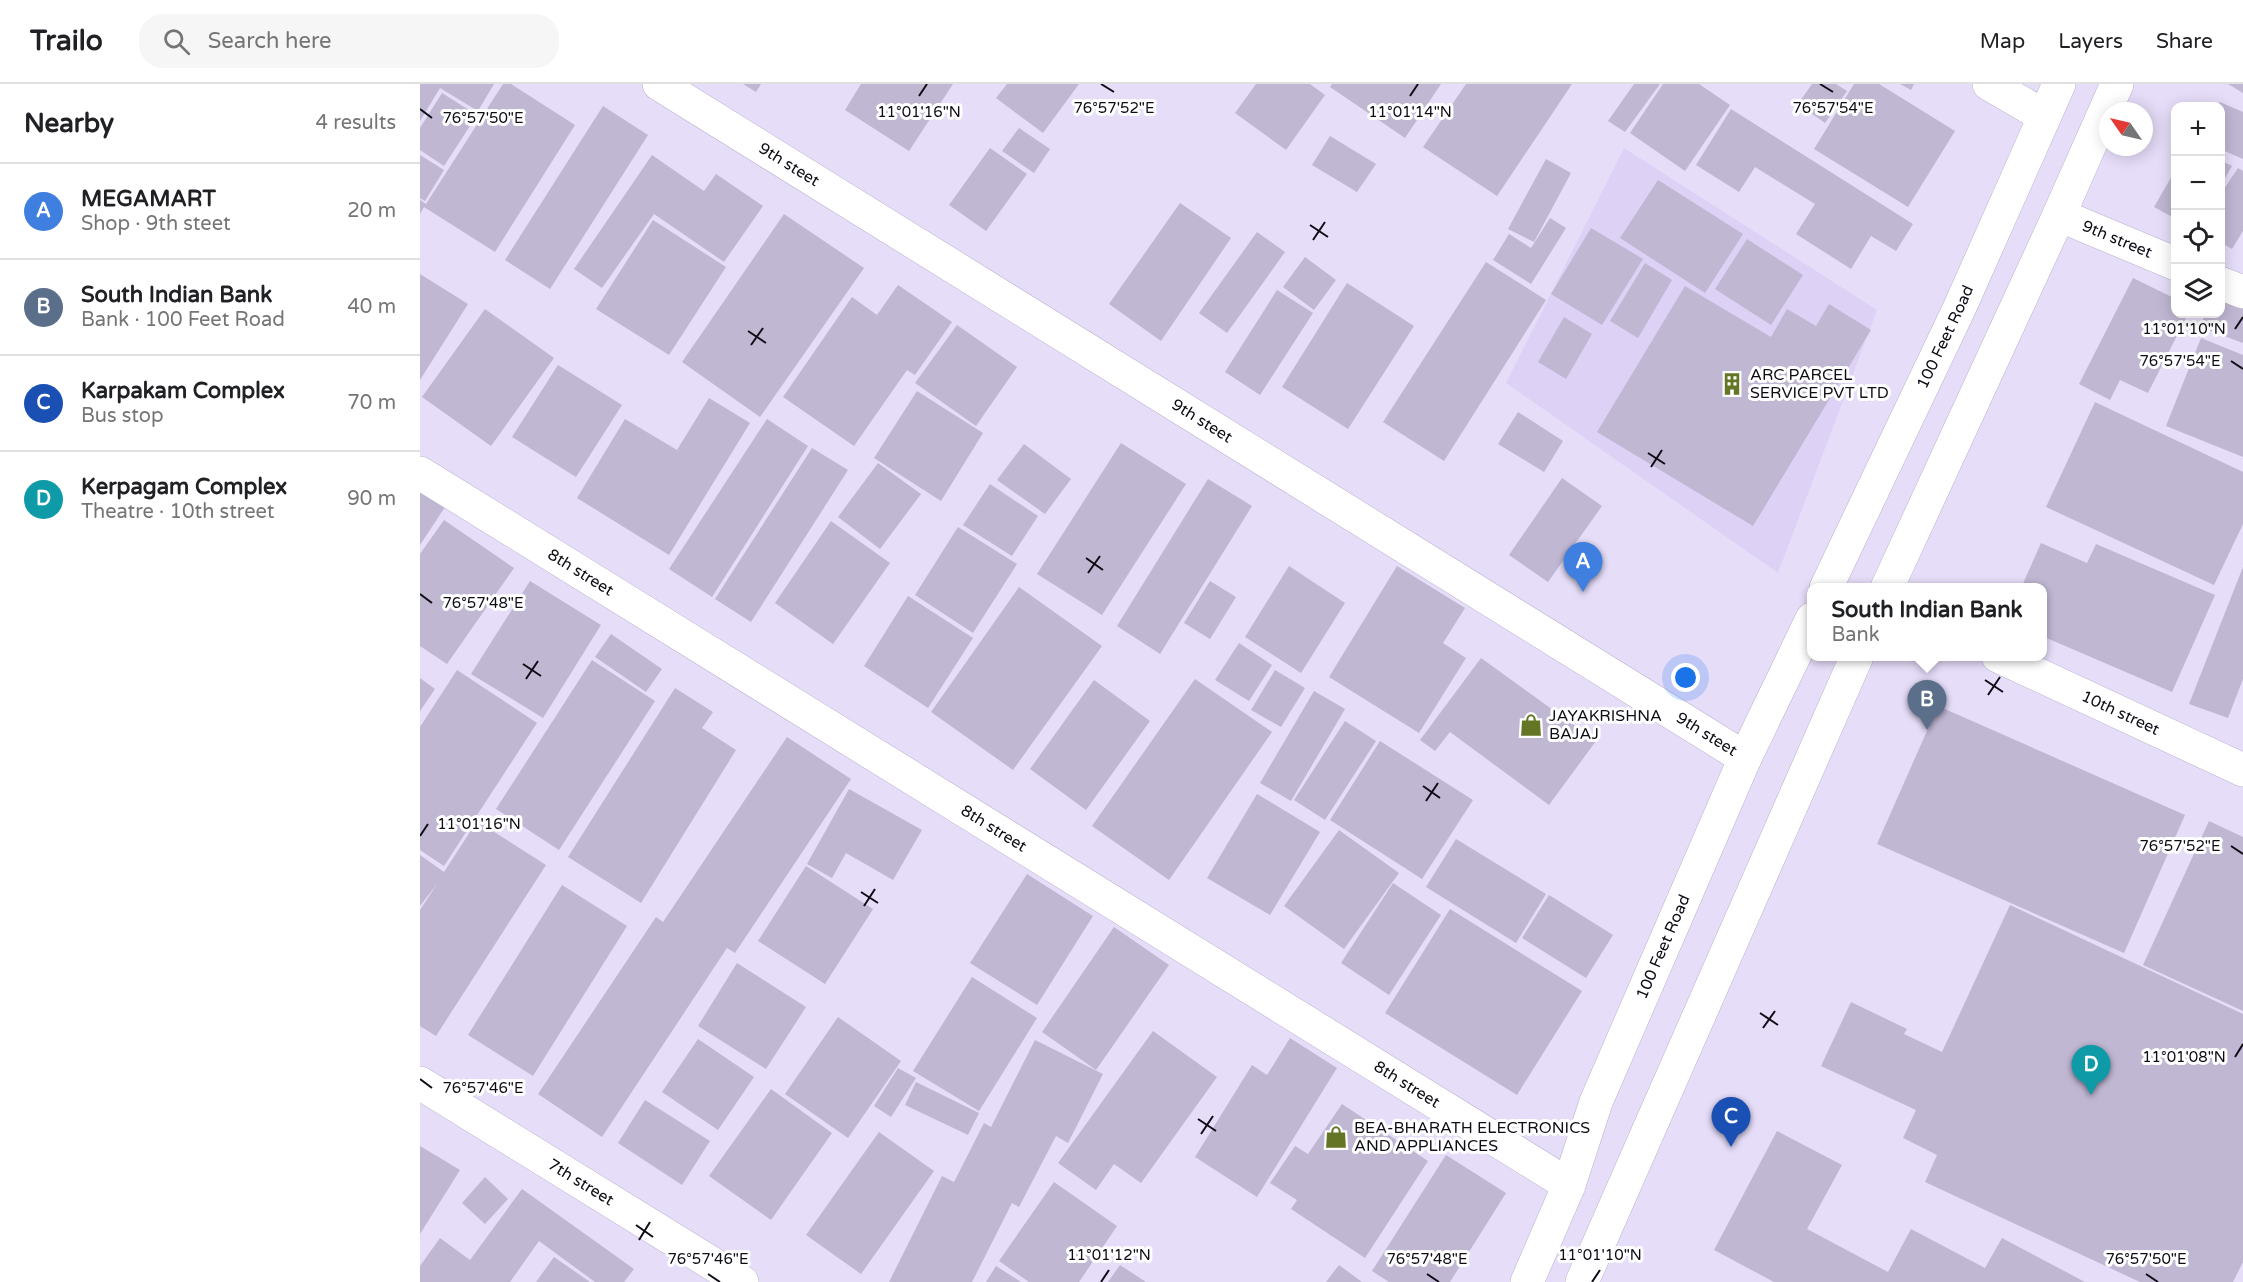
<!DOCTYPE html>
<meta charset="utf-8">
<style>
body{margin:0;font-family:"Varela Round",sans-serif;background:#f6f6f6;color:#202124}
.controls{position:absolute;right:18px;top:18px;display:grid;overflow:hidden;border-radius:12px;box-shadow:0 3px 15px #0003}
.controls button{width:54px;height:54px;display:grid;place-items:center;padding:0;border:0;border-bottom:2px solid #e0e0e0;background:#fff;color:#202124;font:30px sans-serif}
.compass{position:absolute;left:1679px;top:18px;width:54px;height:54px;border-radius:50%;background:#fff;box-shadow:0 3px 15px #0003;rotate:304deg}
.you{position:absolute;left:1266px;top:594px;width:21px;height:21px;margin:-15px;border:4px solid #fff;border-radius:50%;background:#1a73e8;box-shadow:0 0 0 9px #1a73e833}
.badge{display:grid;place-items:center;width:39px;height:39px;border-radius:50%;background:#647625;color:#fff;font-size:20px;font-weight:700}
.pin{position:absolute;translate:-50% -50px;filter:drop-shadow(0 2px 3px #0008)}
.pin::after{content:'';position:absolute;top:32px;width:21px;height:18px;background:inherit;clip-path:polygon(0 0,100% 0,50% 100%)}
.popup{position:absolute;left:1387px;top:499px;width:240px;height:78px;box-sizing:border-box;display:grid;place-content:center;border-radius:12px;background:#fff;filter:drop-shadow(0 2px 4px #0005);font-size:20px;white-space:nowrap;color:#757577}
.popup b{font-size:22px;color:#202124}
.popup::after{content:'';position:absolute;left:50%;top:100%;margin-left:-12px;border:12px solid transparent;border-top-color:#fff}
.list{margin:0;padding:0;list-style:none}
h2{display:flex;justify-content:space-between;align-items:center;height:78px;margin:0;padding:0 24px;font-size:26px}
h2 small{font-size:20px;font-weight:400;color:#757577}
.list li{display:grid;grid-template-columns:39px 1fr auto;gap:18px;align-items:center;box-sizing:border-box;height:96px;padding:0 24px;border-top:2px solid #e0e0e0}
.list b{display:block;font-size:22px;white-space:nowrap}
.list p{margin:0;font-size:20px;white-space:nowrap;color:#757577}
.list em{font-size:20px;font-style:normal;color:#757577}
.icon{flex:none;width:33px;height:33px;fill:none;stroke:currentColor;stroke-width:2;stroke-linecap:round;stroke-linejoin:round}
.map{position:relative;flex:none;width:1823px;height:1198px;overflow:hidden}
header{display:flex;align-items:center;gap:36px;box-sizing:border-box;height:84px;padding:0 30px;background:#fff;border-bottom:2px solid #e0e0e0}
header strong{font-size:28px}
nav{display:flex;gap:33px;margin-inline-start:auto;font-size:21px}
.search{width:420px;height:54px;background:#f6f6f6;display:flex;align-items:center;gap:15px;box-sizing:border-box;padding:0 21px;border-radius:24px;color:#757577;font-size:22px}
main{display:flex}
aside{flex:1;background:#fff}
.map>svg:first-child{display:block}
.built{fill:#ddd1f5}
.building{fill:#c0b7d3}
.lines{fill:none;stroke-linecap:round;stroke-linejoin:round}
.street-casing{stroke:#bbb2cd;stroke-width:34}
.primary-casing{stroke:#bbb2cd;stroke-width:34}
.street{stroke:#fff;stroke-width:33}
.primary{stroke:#fff;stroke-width:33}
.ticks{fill:none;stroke:#0f0c15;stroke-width:2}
.labels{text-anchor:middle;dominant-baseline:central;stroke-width:6;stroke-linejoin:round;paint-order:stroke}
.street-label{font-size:16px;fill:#0f0c15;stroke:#fff}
.poi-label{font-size:16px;fill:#0f0c15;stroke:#fff;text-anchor:start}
.ticks-label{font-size:15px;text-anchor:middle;fill:#0f0c15;stroke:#fff;stroke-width:6;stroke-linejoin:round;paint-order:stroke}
</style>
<header>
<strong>Trailo</strong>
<div class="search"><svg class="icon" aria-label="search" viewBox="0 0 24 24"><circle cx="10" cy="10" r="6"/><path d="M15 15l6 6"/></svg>Search here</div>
<nav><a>Map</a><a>Layers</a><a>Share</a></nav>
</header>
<main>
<aside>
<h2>Nearby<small>4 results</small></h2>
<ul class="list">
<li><span class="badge" style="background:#3f7fe0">A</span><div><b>MEGAMART</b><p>Shop · 9th steet</p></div><em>20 m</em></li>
<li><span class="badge" style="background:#5c6f8a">B</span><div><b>South Indian Bank</b><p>Bank · 100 Feet Road</p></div><em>40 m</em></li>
<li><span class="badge" style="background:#1a4fb4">C</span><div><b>Karpakam Complex</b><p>Bus stop</p></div><em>70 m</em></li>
<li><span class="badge" style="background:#0f9aa8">D</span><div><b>Kerpagam Complex</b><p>Theatre · 10th street</p></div><em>90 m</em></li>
</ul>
</aside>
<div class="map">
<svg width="1823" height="1198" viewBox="0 0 1823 1198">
<rect width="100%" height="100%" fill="#e6ddf9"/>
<polygon class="built" points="1204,64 1457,226 1358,489 1086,299"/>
<g class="building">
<polygon points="0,0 74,0 58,27 20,4 0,37"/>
<polygon points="83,0 91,0 155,41 75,168 4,123 0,130 0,116 6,120"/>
<polygon points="323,0 341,0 336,8"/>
<polygon points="441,0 533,0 489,67 425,26"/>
<polygon points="587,0 659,0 623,49 576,14"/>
<polygon points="836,0 890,0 905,11 866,66 815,29"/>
<polygon points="912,0 1021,0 985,54 910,3"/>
<polygon points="1046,0 1152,0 1077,112 1003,63"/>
<polygon points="1214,0 1240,0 1205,48 1188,37"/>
<polygon points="1243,0 1279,0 1310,21 1265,87 1210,49"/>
<polygon points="1392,0 1416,0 1427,7 1405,39 1378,20"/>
<polygon points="1434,0 1459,0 1535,47 1488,123 1394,65"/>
<polygon points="1480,0 1494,0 1491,6"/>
<polygon points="1808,0 1823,0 1823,9"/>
<polygon points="22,9 57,31 24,82 0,66 0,44"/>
<polygon points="1800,18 1823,28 1823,75 1800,65 1800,22 1798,22"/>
<polygon points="183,22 228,51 130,205 85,176"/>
<polygon points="1311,25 1493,140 1476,167 1451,152 1431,185 1376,150 1395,120 1335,83 1319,108 1276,81"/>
<polygon points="599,44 630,65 614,89 582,67"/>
<polygon points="910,52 956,80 937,108 892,81"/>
<polygon points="570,64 607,90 566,147 529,121"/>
<polygon points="0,71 24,86 5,117 0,114"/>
<polygon points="232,71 284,107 296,90 343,122 304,178 234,130 182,204 154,185"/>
<polygon points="1126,75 1151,89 1114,158 1088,145"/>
<polygon points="1800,76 1812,82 1800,103"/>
<polygon points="1818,84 1823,87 1823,147 1812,165 1800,158 1800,111"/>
<polygon points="1756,85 1756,135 1734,123"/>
<polygon points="1238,96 1323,150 1285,209 1200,154"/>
<polygon points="760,119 811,154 741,257 689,220"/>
<polygon points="364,130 444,184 340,333 262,278"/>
<polygon points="1130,134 1146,144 1111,200 1073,176 1089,150 1111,164"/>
<polygon points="233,136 306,183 249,271 176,225"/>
<polygon points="1171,144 1223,175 1182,241 1131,210"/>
<polygon points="837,148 865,168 807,249 779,229"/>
<polygon points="1327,155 1383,191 1351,241 1295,205"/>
<polygon points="885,173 916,196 894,226 863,203"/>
<polygon points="1066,178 1126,216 1024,377 963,338"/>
<polygon points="1225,179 1252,196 1218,254 1190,237"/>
<polygon points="0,190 48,220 0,296"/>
<polygon points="1713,194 1756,215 1756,230 1768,230 1728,309 1700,296 1690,316 1659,300"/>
<polygon points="927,199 994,242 928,345 862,303"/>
<polygon points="478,201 532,238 495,291 487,286 434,362 363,313 432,213 457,231"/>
<polygon points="1265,202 1351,253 1367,225 1396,242 1409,220 1451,246 1333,442 1177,348"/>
<polygon points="857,206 893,229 840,311 805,288"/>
<polygon points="1800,213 1823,222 1823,259 1780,243 1785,230 1800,230"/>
<polygon points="65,225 134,274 71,362 2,313"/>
<polygon points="1144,233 1172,250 1146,295 1118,278"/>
<polygon points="537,241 597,283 556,342 495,299"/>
<polygon points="1781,254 1823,271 1823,373 1746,342"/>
<polygon points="138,281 202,321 156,393 92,353"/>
<polygon points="497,307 563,349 521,417 454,374"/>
<polygon points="289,314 330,339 249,471 157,414 205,335 257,366"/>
<polygon points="1675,318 1823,388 1823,440 1794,501 1626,423"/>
<polygon points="1098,328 1143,357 1124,388 1078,360"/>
<polygon points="347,335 388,362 292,513 249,485"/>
<polygon points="701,359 766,400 682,531 617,490"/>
<polygon points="604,360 651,395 625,430 577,396"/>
<polygon points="392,364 428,386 331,538 295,515"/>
<polygon points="458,379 501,410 460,465 418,433"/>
<polygon points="1142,394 1182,422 1128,498 1089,471"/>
<polygon points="788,395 832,422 740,570 697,542"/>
<polygon points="570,400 618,432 592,472 543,441"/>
<polygon points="0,407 25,423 0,461"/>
<polygon points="24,436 94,484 27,580 0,562 0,470"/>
<polygon points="411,437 470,479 413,560 355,519"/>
<polygon points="538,443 597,480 553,549 495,511"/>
<polygon points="1621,459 1667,479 1676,460 1795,511 1752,608 1622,552 1622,504 1601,504"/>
<polygon points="869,482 925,519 881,589 825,553"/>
<polygon points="977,482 1045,524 1023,559 1046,574 999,649 909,593"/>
<polygon points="1823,483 1823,595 1808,634 1769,620"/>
<polygon points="110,497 181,541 123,634 51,590"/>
<polygon points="790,497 816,513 790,555 764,539"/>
<polygon points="599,503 682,562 593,686 511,628"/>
<polygon points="488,512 553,554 508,624 444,582"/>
<polygon points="191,550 242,585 226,608 175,573"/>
<polygon points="819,559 852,581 829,617 795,596"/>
<polygon points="1061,574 1176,657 1129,721 1030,648 1015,667 1000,656"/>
<polygon points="172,576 235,617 139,766 76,725"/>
<polygon points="37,586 117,639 24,782 0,766 0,643"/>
<polygon points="855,586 885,604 861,643 831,626"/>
<polygon points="0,594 15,605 0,627"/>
<polygon points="775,595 852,648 749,796 672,742"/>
<polygon points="674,596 730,637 666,726 610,685"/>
<polygon points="255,604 293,628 282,644 316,666 221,819 148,773"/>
<polygon points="894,607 925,625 871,717 840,699"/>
<polygon points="1518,622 1765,731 1704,869 1457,760"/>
<polygon points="925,637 956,657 905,736 874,716"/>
<polygon points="367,653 431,695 315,869 307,864 182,1053 118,1010 236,833 243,838"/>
<polygon points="960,657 1053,716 1002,795 910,736"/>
<polygon points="429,705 502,746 473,796 426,769 412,794 387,780"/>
<polygon points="837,710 900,748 850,831 787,794"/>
<polygon points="57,737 126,781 16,952 0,942 0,826 17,800 0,822 0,771 24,788"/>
<polygon points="1789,737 1823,753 1823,927 1723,881"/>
<polygon points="919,746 979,789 924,865 864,822"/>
<polygon points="1036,755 1126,810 1096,859 1006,803"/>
<polygon points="386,782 453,825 405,900 338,857"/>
<polygon points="607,790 673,832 617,921 550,879"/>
<polygon points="973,799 1021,831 969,911 921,879"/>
<polygon points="142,801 207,842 113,992 48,951"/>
<polygon points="1129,811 1193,851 1166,894 1102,854"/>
<polygon points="1590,821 1823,930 1823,1178 1813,1198 1720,1198 1505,1098 1517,1071 1483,1054 1496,1026 1401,982 1431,918 1487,945 1484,950 1522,968"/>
<polygon points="1030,825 1162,907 1097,1011 965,929"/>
<polygon points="694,843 749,881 676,986 622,948"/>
<polygon points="317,879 386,923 346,985 278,942"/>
<polygon points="552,893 617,934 559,1027 493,987"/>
<polygon points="418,933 481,977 428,1054 365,1010"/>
<polygon points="733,947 797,993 721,1099 694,1080 676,1106 638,1079"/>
<polygon points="870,954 917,984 837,1113 775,1073 832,981 847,991"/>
<polygon points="278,955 334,993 298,1046 242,1008"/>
<polygon points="615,956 683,990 648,1059 636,1052 599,1123 592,1119 552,1198 469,1198 522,1092 534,1098 564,1039 571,1043"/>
<polygon points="478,984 496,994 471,1033 454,1022"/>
<polygon points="496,998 559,1029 548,1051 485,1021"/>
<polygon points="351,1005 412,1049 351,1136 289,1092"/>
<polygon points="225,1016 290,1057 262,1101 198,1059"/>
<polygon points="922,1020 1008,1077 945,1174 871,1125 877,1116 850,1099 875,1062 888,1070"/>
<polygon points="1357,1047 1422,1081 1387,1145 1468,1188 1491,1145 1565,1184 1582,1154 1665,1198 1354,1198 1294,1166"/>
<polygon points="459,1048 514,1087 441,1190 386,1151"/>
<polygon points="0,1062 40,1086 0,1150"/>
<polygon points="1026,1071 1086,1109 1030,1198 969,1198 952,1187"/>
<polygon points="65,1093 88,1115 65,1140 42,1119"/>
<polygon points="634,1098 697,1142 659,1198 609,1198 579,1177"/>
<polygon points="102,1105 214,1185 204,1198 175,1198 119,1157 90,1198 0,1198 0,1182 20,1154 50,1176"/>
<polygon points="134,1173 170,1198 116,1198"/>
<polygon points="700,1181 726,1198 688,1198"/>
<polygon points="919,1181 942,1198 906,1198"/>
<polygon points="576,1182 601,1198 566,1198"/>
</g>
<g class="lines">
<g class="street-casing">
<g id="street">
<path id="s1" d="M239,0L1325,674"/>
<polyline points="1569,0 1624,32"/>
<path id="s2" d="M1639,131L1756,180"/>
<polyline points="1800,199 1823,208"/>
<path id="s3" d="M0,389L1149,1101"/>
<path id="s4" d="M1578,572L1823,686"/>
<path id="s5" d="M0,999L322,1198"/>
</g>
</g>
<g class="primary-casing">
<g id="primary">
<path id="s6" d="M1406,504L1539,225L1639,0"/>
<polyline points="1467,504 1639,131 1697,0"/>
<path id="s7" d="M1107,1198L1149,1101L1176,1018L1325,674L1392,535"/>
<polyline points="1162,1198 1437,572"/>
</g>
</g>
<use href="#street" class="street"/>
<use href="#primary" class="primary"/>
</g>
<path class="ticks" d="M681,0L694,8M1400,0L1413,8M499,12L507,0M990,12L998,0M0,25L12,34M890,141L908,153M893,156L905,138M1815,245L1823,233M328,247L346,259M331,261L343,244M1811,277L1823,285M1228,369L1245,380M1231,383L1242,366M666,474L683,486M668,489L680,472M0,510L12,519M103,580L121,592M106,595L118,577M1565,596L1583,608M1568,611L1580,593M1003,702L1020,714M1006,717L1018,699M0,752L8,740M1811,762L1823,770M441,808L458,819M444,822L455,805M1340,929L1358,941M1343,944L1355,927M1815,973L1823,960M0,995L12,1004M778,1035L796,1047M781,1050L793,1032M216,1141L233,1153M219,1156L230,1138M288,1190L300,1198M1007,1190L1019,1198M1726,1190L1738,1198M681,1198L689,1186M1172,1198L1180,1186"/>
<defs>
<g id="building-bare" transform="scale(1.8)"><path d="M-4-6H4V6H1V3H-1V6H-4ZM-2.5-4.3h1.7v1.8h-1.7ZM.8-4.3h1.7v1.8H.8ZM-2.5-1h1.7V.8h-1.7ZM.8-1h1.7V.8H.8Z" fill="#647625" stroke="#fff" stroke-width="2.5" paint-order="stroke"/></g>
<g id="shop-bare" transform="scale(1.8)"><path d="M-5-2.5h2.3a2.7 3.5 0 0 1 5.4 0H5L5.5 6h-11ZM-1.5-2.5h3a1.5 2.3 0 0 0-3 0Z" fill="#647625" stroke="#fff" stroke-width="2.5" paint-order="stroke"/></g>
</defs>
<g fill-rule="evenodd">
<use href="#building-bare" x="1312" y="300"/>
<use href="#shop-bare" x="1111" y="641"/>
<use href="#shop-bare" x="916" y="1053"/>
</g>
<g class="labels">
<g class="street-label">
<text stroke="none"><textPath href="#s1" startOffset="153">9th steet</textPath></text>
<text stroke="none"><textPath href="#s2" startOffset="63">9th street</textPath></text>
<text stroke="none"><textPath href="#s6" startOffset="278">100 Feet Road</textPath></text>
<text stroke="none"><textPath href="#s1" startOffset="639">9th steet</textPath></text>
<text stroke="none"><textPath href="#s3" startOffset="189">8th street</textPath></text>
<text stroke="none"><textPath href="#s4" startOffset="135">10th street</textPath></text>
<text stroke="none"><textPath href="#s1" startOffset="1233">9th steet</textPath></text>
<text stroke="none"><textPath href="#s3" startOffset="675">8th street</textPath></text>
<text stroke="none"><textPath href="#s7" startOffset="362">100 Feet Road</textPath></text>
<text stroke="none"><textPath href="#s3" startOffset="1161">8th street</textPath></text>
<text stroke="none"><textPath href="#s5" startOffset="189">7th street</textPath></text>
</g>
<g class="poi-label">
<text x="1330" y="291">ARC PARCEL<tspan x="1330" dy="18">SERVICE PVT LTD</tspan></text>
<text x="1129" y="632">JAYAKRISHNA<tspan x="1129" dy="18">BAJAJ</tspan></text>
<text x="934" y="1044">BEA-BHARATH ELECTRONICS<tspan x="934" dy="18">AND APPLIANCES</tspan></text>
</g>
</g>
<g class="ticks-label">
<text x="694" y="29">76°57'52"E</text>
<text x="1413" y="29">76°57'54"E</text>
<text x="499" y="33">11°01'16"N</text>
<text x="990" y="33">11°01'14"N</text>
<text x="63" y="39">76°57'50"E</text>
<text x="1764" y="250">11°01'10"N</text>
<text x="1760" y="282">76°57'54"E</text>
<text x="63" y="524">76°57'48"E</text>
<text x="59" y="745">11°01'16"N</text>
<text x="1760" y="767">76°57'52"E</text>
<text x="1764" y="978">11°01'08"N</text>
<text x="63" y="1009">76°57'46"E</text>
<text x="689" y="1176">11°01'12"N</text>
<text x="1180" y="1176">11°01'10"N</text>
<text x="288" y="1180">76°57'46"E</text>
<text x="1007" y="1180">76°57'48"E</text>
<text x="1726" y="1180">76°57'50"E</text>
</g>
</svg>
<div class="controls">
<button>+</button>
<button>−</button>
<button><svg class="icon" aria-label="locate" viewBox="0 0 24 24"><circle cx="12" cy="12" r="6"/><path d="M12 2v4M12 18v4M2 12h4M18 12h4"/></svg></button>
<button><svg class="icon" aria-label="layers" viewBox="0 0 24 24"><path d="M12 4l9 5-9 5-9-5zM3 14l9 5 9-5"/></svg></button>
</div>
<svg class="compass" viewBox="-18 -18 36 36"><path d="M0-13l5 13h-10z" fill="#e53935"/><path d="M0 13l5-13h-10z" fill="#757577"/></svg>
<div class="you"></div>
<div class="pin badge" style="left:1163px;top:508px;background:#3f7fe0">A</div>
<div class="pin badge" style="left:1507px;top:646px;background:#5c6f8a">B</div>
<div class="popup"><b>South Indian Bank</b>Bank</div>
<div class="pin badge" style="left:1311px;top:1063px;background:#1a4fb4">C</div>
<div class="pin badge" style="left:1671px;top:1011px;background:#0f9aa8">D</div>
</div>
</main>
